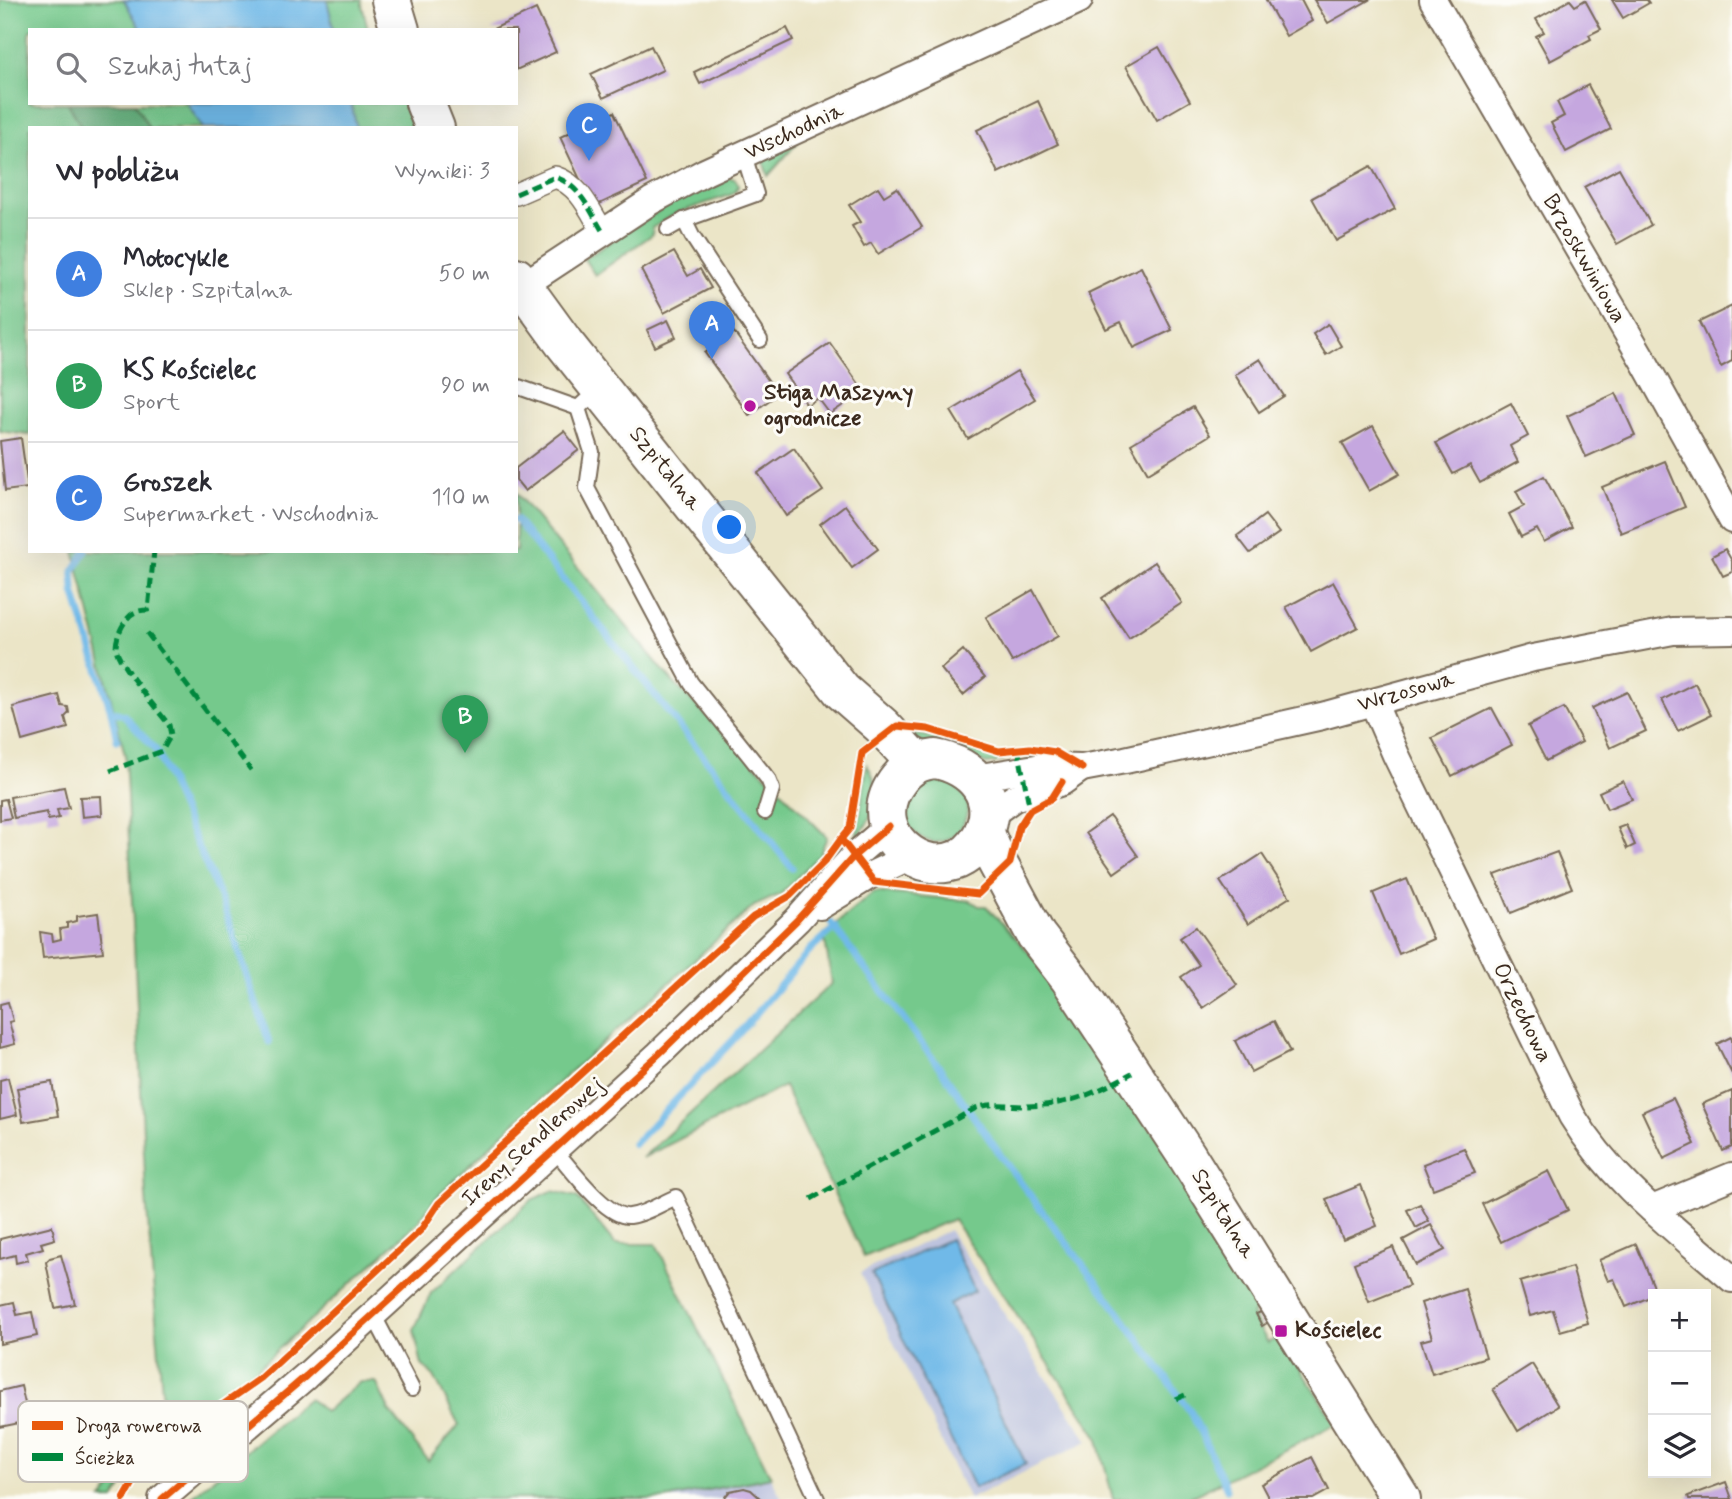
<!DOCTYPE html>
<html lang="pl">
<meta charset="utf-8">
<style>
body{margin:0;font-family:Mynerve,sans-serif;background:#f7f7f7;color:#2b2b33}
.controls{position:absolute;right:21px;bottom:21px;display:grid;overflow:hidden;border-radius:0px;box-shadow:0 7px 28px #0002}
.controls button{width:63px;height:63px;display:grid;place-items:center;padding:0;border:0;border-bottom:2px solid #e1e1e2;background:#fff;color:#2b2b33;font:35px sans-serif}
.you{position:absolute;left:730px;top:528px;width:24px;height:24px;margin:-18px;border:5px solid #fff;border-radius:50%;background:#1a73e8;box-shadow:0 0 0 10px #1a73e833}
.badge{display:grid;place-items:center;width:46px;height:46px;border-radius:50%;background:#b5179e;color:#fff;font-size:23px;font-weight:700}
.pin{position:absolute;translate:-50% -58px;filter:drop-shadow(0 2px 4px #0008)}
.pin::after{content:'';position:absolute;top:37px;width:24px;height:21px;background:inherit;clip-path:polygon(0 0,100% 0,50% 100%)}
.list{margin:0;padding:0;list-style:none}
h2{display:flex;justify-content:space-between;align-items:center;height:91px;margin:0;padding:0 28px;font-size:30px}
h2 small{font-size:23px;font-weight:400;color:#7c7c81}
.list li{display:grid;grid-template-columns:46px 1fr auto;gap:21px;align-items:center;box-sizing:border-box;height:112px;padding:0 28px;border-top:2px solid #e1e1e2}
.list b{display:block;font-size:26px;white-space:nowrap}
.list p{margin:0;font-size:23px;white-space:nowrap;color:#7c7c81}
.list em{font-size:23px;font-style:normal;color:#7c7c81}
.icon{flex:none;width:38px;height:38px;fill:none;stroke:currentColor;stroke-width:2;stroke-linecap:round;stroke-linejoin:round}
.map{position:relative;flex:none;width:1732px;height:1499px;overflow:hidden}
.search{position:absolute;background:#fff;box-shadow:0 7px 28px #0002;left:28px;top:28px;width:490px;height:77px;display:flex;align-items:center;gap:18px;box-sizing:border-box;padding:0 24px;border-radius:0px;color:#7c7c81;font-size:26px}
.panel{position:absolute;background:#fff;box-shadow:0 7px 28px #0002;left:28px;top:126px;width:490px;height:427px;border-radius:0px}
.map>svg:first-child{display:block}
.industrial{fill:#bdc3de}
.green{fill:#74c98c;stroke:#587a55;stroke-width:2}
.forest{fill:#5fad78;stroke:#4d6c4b;stroke-width:2}
.water{fill:#6fb9e8;stroke:#557283;stroke-width:2}
.lines{fill:none;stroke-linecap:round;stroke-linejoin:round}
.stream{stroke:#6fb9e8;stroke-width:7}
.building{fill:#c5a7df}
.service-casing{stroke:#796b59;stroke-width:18}
.pedestrian-casing{stroke:#796b59;stroke-width:24}
.minor-casing{stroke:#796b59;stroke-width:30}
.secondary-casing{stroke:#796b59;stroke-width:42}
.service{stroke:#fff;stroke-width:14}
.pedestrian{stroke:#fff;stroke-width:21}
.minor{stroke:#fff;stroke-width:26}
.secondary{stroke:#fff;stroke-width:38}
.quiet{stroke:#00873e;stroke-width:5;stroke-dasharray:10 5;stroke-linecap:butt}
.cycleway-casing{stroke:#fdfcf7;stroke-width:11}
.cycleway{stroke:#e8590c;stroke-width:7}
.poi-dot{fill:#b5179e;stroke:#fdfcf7;stroke-width:2.5}
.labels{text-anchor:middle;dominant-baseline:central;stroke-width:6;stroke-linejoin:round;paint-order:stroke}
.street-label{font-size:23px;fill:#3b2a1e;stroke:#fdfcf7}
.poi-label{font-size:23px;font-weight:bold;fill:#3b2a1e;stroke:#fdfcf7;text-anchor:start}
.key{fill:#fdfcf7;stroke:#c3bdb6;stroke-width:2}
.key-label{font-size:19px;fill:#3b2a1e}
</style>
<div class="map">
<svg width="1732" height="1499" viewBox="0 0 1732 1499">
<rect width="100%" height="100%" fill="#fdfcf7"/>
<filter id="ink" filterUnits="userSpaceOnUse"><feTurbulence type="fractalNoise" baseFrequency=".0143" numOctaves="2"/><feDisplacementMap in="SourceGraphic" scale="14" xChannelSelector="R" yChannelSelector="G"/><feConvolveMatrix kernelMatrix="1 2 1 2 8 2 1 2 1" color-interpolation-filters="sRGB"/></filter>
<filter id="wash" filterUnits="userSpaceOnUse"><feTurbulence type="fractalNoise" baseFrequency=".00686" numOctaves="4" result="noise"/><feDisplacementMap in="SourceGraphic" scale="28" xChannelSelector="R" yChannelSelector="G"/><feGaussianBlur stdDeviation="1.57" result="paint"/><feColorMatrix in="noise" values="0 0 0 0 0 0 0 0 0 0 0 0 0 0 0 0 0 1.4 0 .05"/><feComposite in="paint" operator="in"/></filter>
<g filter="url(#wash)">
<rect width="100%" height="100%" fill="#ebe5c7"/>
<g class="industrial">
<polygon points="949,1230 1088,1441 969,1499 860,1273"/>
<polygon points="771,1477 782,1499 665,1499"/>
</g>
<g class="green">
<polygon points="0,0 361,0 368,30 30,30 30,103 404,103 412,128 30,128 30,435 0,431"/>
<polygon points="798,142 768,176 764,164 767,157"/>
<path d="M725,177L735,179C740,186 739,188 733,194L677,213L652,228L653,234L595,275L584,259L676,200Z"/>
<polygon points="516,493 672,681 827,837 820,854 781,894 754,906 514,1123 434,1200 418,1222 248,1377 190,1419 134,1470 114,1499 102,1499 165,1428 146,1197 125,755 74,551 516,551"/>
<polygon points="907,735 923,735 1004,761 987,764 927,745"/>
<path d="M867,765C883,788 874,819 856,839Z"/>
<path d="M925,777H947L968,800C970,832 940,857 914,832C911,829 908,827 906,824C903,818 903,807 903,801Z"/>
<polygon points="874,892 971,901 979,906 986,906 1057,983 1091,1036 1129,1105 1156,1134 1262,1307 1252,1314 1268,1343 1279,1336 1336,1424 1187,1499 1113,1499 1097,1436 953,1219 864,1257 784,1086 642,1158 832,983 824,934"/>
<polygon points="552,1191 577,1197 615,1244 656,1244 771,1477 665,1499 189,1499 309,1398 325,1412 360,1382 376,1382 389,1410 428,1461 459,1425 434,1376 422,1365 414,1330 431,1293 531,1200"/>
</g>
<polygon class="forest" points="68,103 135,103 149,128 82,128"/>
<g class="water">
<polygon points="124,0 327,0 334,30 141,30"/>
<polygon points="187,103 351,103 357,128 203,128"/>
<polygon points="950,1239 975,1291 949,1304 1026,1464 974,1488 872,1274"/>
</g>
<g class="lines">
<g class="stream">
<polyline points="516,520 792,868"/>
<polyline points="86,551 73,571 74,592 111,711 117,740"/>
<polyline points="111,711 124,715 156,750 223,904 269,1042"/>
<polyline points="831,923 940,1068 1008,1166 1122,1316 1192,1414 1227,1489"/>
<polyline points="634,1144 737,1036 811,949 836,927"/>
</g>
</g>
<g id="blocks">
<g class="building">
<polygon points="1266,0 1301,0 1312,21 1286,36"/>
<polygon points="1314,0 1369,0 1328,23"/>
<polygon points="1570,0 1575,6 1585,0 1601,29 1589,35 1591,39 1550,61 1536,36 1544,32 1536,19"/>
<polygon points="1612,0 1647,0 1649,3 1623,18"/>
<polygon points="536,9 556,52 516,70 516,30 491,30"/>
<polygon points="787,28 793,40 700,84 694,72"/>
<polygon points="651,46 663,70 603,98 591,74"/>
<polygon points="1159,47 1190,101 1157,120 1126,66"/>
<polygon points="1588,85 1611,129 1566,152 1551,123 1564,116 1557,102"/>
<polygon points="1038,101 1058,144 998,173 977,130"/>
<polygon points="614,112 647,182 593,207 560,137"/>
<polygon points="1371,166 1395,209 1336,241 1312,198"/>
<polygon points="1619,168 1651,225 1617,244 1584,187"/>
<polygon points="878,187 884,196 897,188 922,227 878,254 871,243 864,247 852,226 860,222 849,205"/>
<polygon points="674,252 688,276 700,269 711,288 664,313 641,270"/>
<polygon points="1141,267 1172,330 1134,348 1121,322 1106,329 1088,293"/>
<polygon points="1732,306 1732,361 1721,367 1699,322"/>
<polygon points="668,320 676,337 655,347 647,330"/>
<polygon points="1328,324 1341,346 1326,355 1313,334"/>
<polygon points="734,332 778,394 749,415 705,353"/>
<polygon points="830,343 864,391 830,414 818,398 807,405 785,374"/>
<polygon points="1260,359 1284,396 1259,412 1235,375"/>
<polygon points="1017,371 1035,399 968,439 951,411"/>
<polygon points="1616,393 1635,435 1586,457 1567,416"/>
<polygon points="1511,403 1528,436 1510,446 1518,462 1480,483 1470,465 1453,474 1436,443"/>
<polygon points="1193,407 1210,435 1148,473 1131,444"/>
<polygon points="1373,426 1400,474 1369,491 1342,443"/>
<polygon points="564,431 579,450 525,491 516,480 516,468"/>
<polygon points="21,438 28,488 5,491 0,441"/>
<polygon points="794,448 823,491 786,516 758,473"/>
<polygon points="1665,461 1685,507 1621,533 1602,487"/>
<polygon points="1544,476 1572,527 1544,542 1537,529 1521,537 1509,514 1524,506 1516,491"/>
<polygon points="845,505 878,549 852,568 820,524"/>
<polygon points="1265,515 1279,533 1250,553 1237,536"/>
<polygon points="1725,549 1732,561 1732,572 1723,576 1712,556"/>
<polygon points="1155,562 1182,603 1129,638 1102,598"/>
<polygon points="1333,582 1358,627 1311,652 1286,607"/>
<polygon points="1033,590 1058,636 1012,662 986,617"/>
<polygon points="963,650 985,677 963,695 941,669"/>
<polygon points="1695,683 1711,715 1678,731 1662,700"/>
<polygon points="1627,692 1646,731 1610,748 1592,708"/>
<polygon points="59,695 62,706 68,707 69,713 65,717 68,728 22,741 13,707"/>
<polygon points="1492,708 1512,745 1452,776 1432,738"/>
<polygon points="1564,708 1582,742 1546,761 1528,726"/>
<polygon points="1623,781 1632,799 1607,809 1599,792"/>
<polygon points="64,787 69,808 57,810 59,818 48,820 47,812 14,818 10,797"/>
<polygon points="101,796 102,815 82,817 80,797"/>
<polygon points="6,799 11,818 0,820 0,800"/>
<polygon points="1110,816 1138,856 1114,873 1086,833"/>
<polygon points="1626,825 1635,845 1627,849 1618,828"/>
<polygon points="1557,852 1572,888 1511,913 1495,875"/>
<polygon points="1262,854 1290,897 1248,924 1220,881"/>
<polygon points="1407,879 1433,939 1399,954 1373,893"/>
<polygon points="98,913 103,952 43,958 40,932 52,934 53,941 61,939 60,929 67,928 67,923 77,921 77,916"/>
<polygon points="1196,927 1237,985 1203,1008 1181,977 1199,965 1180,938"/>
<polygon points="8,1002 13,1021 9,1022 15,1044 0,1048 0,1004"/>
<polygon points="1274,1021 1290,1052 1251,1072 1235,1041"/>
<polygon points="1731,1037 1732,1040 1732,1074 1717,1044"/>
<polygon points="8,1078 17,1115 0,1119 0,1080"/>
<polygon points="52,1082 58,1116 23,1122 17,1088"/>
<polygon points="1732,1091 1732,1147 1723,1151 1702,1104"/>
<polygon points="1673,1098 1695,1144 1664,1159 1642,1112"/>
<polygon points="1464,1148 1475,1173 1433,1189 1423,1164"/>
<polygon points="1549,1171 1568,1210 1501,1242 1482,1204"/>
<polygon points="1361,1185 1377,1226 1343,1240 1326,1199"/>
<polygon points="1420,1204 1429,1221 1416,1228 1407,1210"/>
<polygon points="1431,1225 1445,1250 1416,1265 1403,1240"/>
<polygon points="52,1226 55,1239 41,1243 43,1248 26,1253 28,1260 16,1263 15,1255 0,1259 0,1239"/>
<polygon points="1636,1244 1657,1294 1626,1307 1614,1279 1608,1281 1599,1260"/>
<polygon points="1393,1247 1409,1286 1369,1302 1354,1263"/>
<polygon points="61,1255 75,1304 55,1308 46,1262 50,1258"/>
<polygon points="1572,1267 1588,1323 1560,1331 1553,1310 1530,1316 1520,1282"/>
<polygon points="1465,1289 1486,1357 1432,1374 1421,1341 1432,1338 1421,1303"/>
<polygon points="14,1302 17,1315 32,1312 37,1336 0,1344 0,1305"/>
<polygon points="1261,1312 1267,1323 1262,1326 1256,1314"/>
<polygon points="1532,1364 1558,1406 1518,1431 1493,1389"/>
<polygon points="21,1386 29,1421 0,1427 0,1391"/>
<polygon points="78,1442 86,1472 45,1483 37,1452"/>
<polygon points="1312,1457 1329,1490 1313,1499 1269,1499 1261,1484"/>
<polygon points="1726,1482 1732,1499 1689,1499 1688,1496"/>
<polygon points="744,1488 751,1490 761,1499 723,1499 730,1491"/>
</g>
</g>
</g>
<g filter="url(#ink)">
<use href="#blocks" fill-opacity="0" stroke="#796b59" stroke-width="2"/>
<g class="lines">
<g class="service-casing">
<g id="service">
<polyline points="684,220 692,236 760,340"/>
<polyline points="668,229 684,220 756,194 744,155"/>
<polyline points="516,386 578,408"/>
<polyline points="599,389 578,408 592,452 587,488 691,683 768,779 772,789 765,812"/>
<path d="M553,1148C569,1166 607,1219 630,1216C646,1214 662,1203 676,1197L817,1499"/>
<polyline points="373,1314 412,1389"/>
</g>
</g>
<g class="pedestrian-casing">
<path id="pedestrian" d="M516,194L555,177C580,185 590,211 603,232"/>
</g>
<g class="minor-casing">
<g id="minor">
<polyline points="1433,0 1643,360 1732,520"/>
<polyline points="522,286 651,201 705,172 1079,0"/>
<path d="M1373,702L1396,755L1572,1116C1612,1182 1674,1228 1732,1279"/>
<polyline points="974,778 1042,767 1082,768 1125,760 1322,716 1533,658 1673,631 1732,630"/>
<polyline points="989,816 1014,798 1062,782 1080,769"/>
<polyline points="820,906 869,876 911,856"/>
<polyline points="1652,1209 1732,1176"/>
<polyline points="162,1499 306,1376 659,1054 797,920 854,856 889,826"/>
</g>
</g>
<g class="secondary-casing">
<g id="secondary">
<polyline points="391,0 400,30"/>
<polyline points="425,103 435,128"/>
<polyline points="516,277 564,343 842,691 882,726 908,754 920,761"/>
<path d="M935,759C972,765 1002,797 982,835C947,902 852,837 899,779C909,766 919,761 935,759Z"/>
<polyline points="984,831 996,860 1036,935 1070,979 1187,1156 1401,1499"/>
</g>
</g>
<use href="#service" class="service"/>
<use href="#pedestrian" class="pedestrian"/>
<use href="#minor" class="minor"/>
<use href="#secondary" class="secondary"/>
<g class="quiet">
<path d="M516,194L555,177C580,185 590,211 603,232"/>
<polyline points="147,633 251,770"/>
<polyline points="1018,748 1030,810"/>
<path d="M110,771L162,751L171,735L169,725C158,710 117,663 116,648C116,639 120,629 125,622C130,613 137,610 148,610L154,551"/>
<path d="M811,1199L976,1108C995,1102 1007,1106 1026,1106C1071,1105 1093,1094 1132,1073"/>
<polyline points="1176,1399 1185,1395"/>
</g>
<g class="cycleway-casing">
<g id="cycleway">
<polyline points="1062,782 1052,798 1030,810 1019,827 1010,863 978,894 874,882 841,839 850,828 862,753 897,726 928,729 999,751 1030,748 1055,752 1082,768"/>
<polyline points="124,1499 141,1469 191,1423 208,1415 261,1378 421,1230 439,1203 753,917 790,896 825,861 841,839"/>
<polyline points="162,1499 306,1376 659,1054 797,920 854,856 889,826"/>
</g>
</g>
<use href="#cycleway" class="cycleway"/>
</g>
</g>
<g class="poi-dot">
<circle cx="750" cy="406" r="7"/>
<rect x="1274" y="1324" width="14" height="14" rx="3.5"/>
</g>
<g class="labels">
<g class="street-label">
<text transform="translate(794 132) rotate(-25)">Wschodnia</text>
<text transform="translate(1584 259) rotate(60)">Brzoskwiniowa</text>
<text transform="translate(665 469) rotate(51)">Szpitalna</text>
<text transform="translate(1406 692) rotate(-16)">Wrzosowa</text>
<text transform="translate(1522 1013) rotate(64)">Orzechowa</text>
<text transform="translate(533 1142) rotate(-42)">Ireny Sendlerowej</text>
<text transform="translate(1223 1214) rotate(58)">Szpitalna</text>
</g>
<g class="poi-label">
<text x="764" y="393">Stiga Maszyny<tspan x="764" dy="26">ogrodnicze</tspan></text>
<text x="1295" y="1331">Kościelec</text>
</g>
</g>
<rect x="18" y="1401" width="230" height="81" rx="10" class="key"/>
<rect x="32" y="1421" width="31" height="9" fill="#e8590c"/>
<rect x="32" y="1453" width="31" height="8" fill="#00873e"/>
<g class="key-label">
<text x="75" y="1432">Droga rowerowa</text>
<text x="75" y="1464">Ścieżka</text>
</g>
</svg>
<div class="controls">
<button>+</button>
<button>−</button>
<button><svg class="icon" aria-label="layers" viewBox="0 0 24 24"><path d="M12 4l9 5-9 5-9-5zM3 14l9 5 9-5"/></svg></button>
</div>
<div class="you"></div>
<div class="pin badge" style="left:712px;top:359px;background:#3f7fe0">A</div>
<div class="pin badge" style="left:465px;top:753px;background:#2e9e5b">B</div>
<div class="pin badge" style="left:589px;top:161px;background:#3f7fe0">C</div>
<div class="search"><svg class="icon" aria-label="search" viewBox="0 0 24 24"><circle cx="10" cy="10" r="6"/><path d="M15 15l6 6"/></svg>Szukaj tutaj</div>
<section class="panel">
<h2>W pobliżu<small>Wyniki: 3</small></h2>
<ul class="list">
<li><span class="badge" style="background:#3f7fe0">A</span><div><b>Motocykle</b><p>Sklep · Szpitalna</p></div><em>50 m</em></li>
<li><span class="badge" style="background:#2e9e5b">B</span><div><b>KS Kościelec</b><p>Sport</p></div><em>90 m</em></li>
<li><span class="badge" style="background:#3f7fe0">C</span><div><b>Groszek</b><p>Supermarket · Wschodnia</p></div><em>110 m</em></li>
</ul>
</section>
</div>
